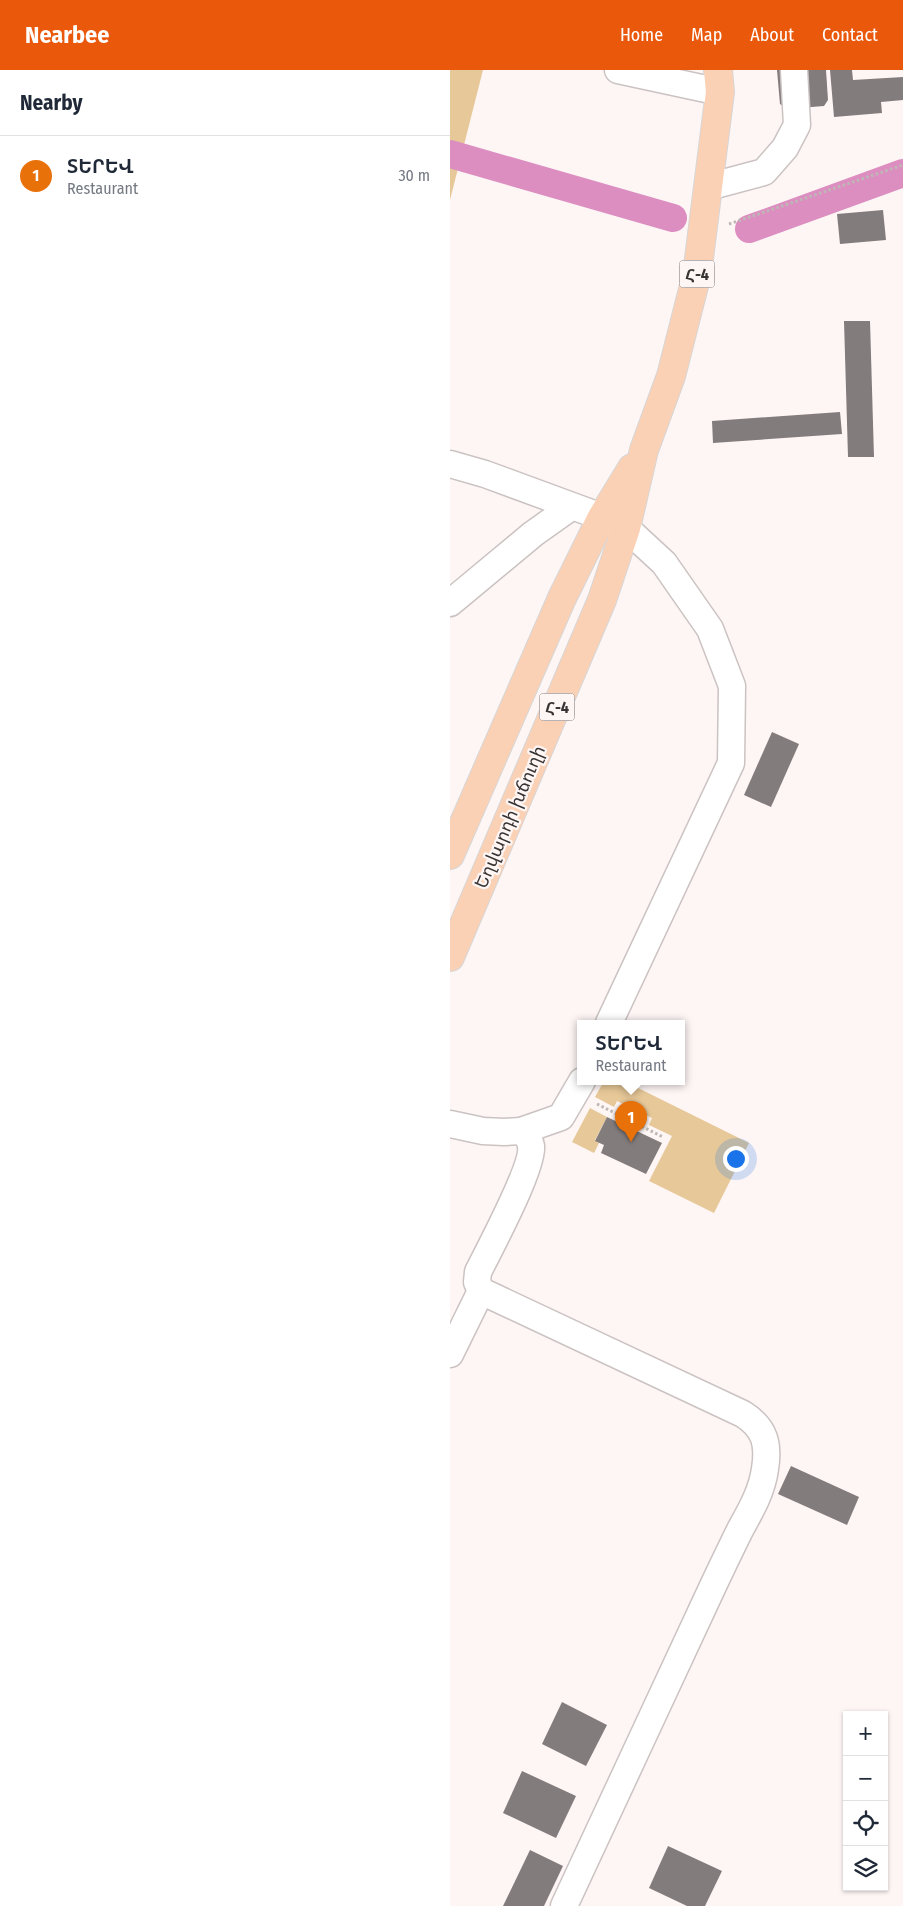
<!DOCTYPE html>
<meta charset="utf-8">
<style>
body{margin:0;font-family:"Fira Sans Condensed","Noto Sans Armenian",sans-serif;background:#f2f2f3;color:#1f2937}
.controls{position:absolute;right:15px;bottom:15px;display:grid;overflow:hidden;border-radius:0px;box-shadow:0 1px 4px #0004}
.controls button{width:45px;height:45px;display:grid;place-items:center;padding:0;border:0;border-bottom:1px solid #e0e1e3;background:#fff;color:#1f2937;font:25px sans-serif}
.you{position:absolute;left:285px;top:1088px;width:18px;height:18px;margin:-12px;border:4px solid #fff;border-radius:50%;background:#1a73e8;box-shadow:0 0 0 8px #1a73e833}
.badge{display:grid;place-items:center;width:32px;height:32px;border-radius:50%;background:#ea580c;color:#fff;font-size:16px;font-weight:700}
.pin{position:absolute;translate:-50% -41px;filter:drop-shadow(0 1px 2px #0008)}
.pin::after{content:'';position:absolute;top:26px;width:18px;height:15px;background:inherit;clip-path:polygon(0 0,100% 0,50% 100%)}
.popup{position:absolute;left:127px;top:950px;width:108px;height:65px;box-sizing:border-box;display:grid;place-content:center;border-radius:0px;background:#fff;filter:drop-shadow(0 1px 4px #0005);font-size:16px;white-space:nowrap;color:#747a83}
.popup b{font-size:19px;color:#1f2937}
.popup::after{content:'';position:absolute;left:50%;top:100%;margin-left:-10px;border:10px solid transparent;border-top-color:#fff}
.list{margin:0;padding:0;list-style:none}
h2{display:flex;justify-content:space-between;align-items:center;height:65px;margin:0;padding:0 20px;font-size:21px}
h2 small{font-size:16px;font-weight:400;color:#747a83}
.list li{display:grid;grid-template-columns:32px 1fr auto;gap:15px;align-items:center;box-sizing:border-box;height:80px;padding:0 20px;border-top:1px solid #e0e1e3}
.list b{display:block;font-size:19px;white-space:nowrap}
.list p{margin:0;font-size:16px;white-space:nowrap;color:#747a83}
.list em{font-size:16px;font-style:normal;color:#747a83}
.icon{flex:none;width:28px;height:28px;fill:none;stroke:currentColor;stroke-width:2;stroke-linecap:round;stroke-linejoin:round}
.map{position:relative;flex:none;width:453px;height:1836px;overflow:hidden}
header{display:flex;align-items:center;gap:30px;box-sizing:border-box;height:70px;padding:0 25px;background:#ea580c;color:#fff}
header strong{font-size:24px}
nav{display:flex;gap:28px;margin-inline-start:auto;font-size:18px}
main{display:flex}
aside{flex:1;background:#fff}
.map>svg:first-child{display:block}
.green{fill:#e7c898}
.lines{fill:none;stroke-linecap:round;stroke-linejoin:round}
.canal{stroke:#dd8ec1;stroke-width:28}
.building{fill:#837c7d}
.minor-casing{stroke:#cbc3c2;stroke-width:29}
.major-casing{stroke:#d7d6d6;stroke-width:30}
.path{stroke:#bdb7b6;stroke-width:3;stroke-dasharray:2.5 2.5;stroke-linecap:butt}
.minor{stroke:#fff;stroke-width:26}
.major{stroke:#fbd1b5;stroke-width:28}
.labels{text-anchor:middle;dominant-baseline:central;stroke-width:4.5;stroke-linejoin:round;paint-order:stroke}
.shield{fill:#fef6f5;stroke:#736e6e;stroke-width:1}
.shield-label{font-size:16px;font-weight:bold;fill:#383434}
.street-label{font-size:18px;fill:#383434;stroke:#fef6f5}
</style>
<header>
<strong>Nearbee</strong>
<nav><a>Home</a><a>Map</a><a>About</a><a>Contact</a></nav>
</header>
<main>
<aside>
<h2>Nearby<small></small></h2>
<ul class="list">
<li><span class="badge" style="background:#e8710a">1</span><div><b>ՏԵՐԵՎ</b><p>Restaurant</p></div><em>30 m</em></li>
</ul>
</aside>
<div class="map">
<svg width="453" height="1836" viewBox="0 0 453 1836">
<rect width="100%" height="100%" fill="#fef6f5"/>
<g class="green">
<polygon points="0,0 33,0 0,130"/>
<polygon points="154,1011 174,1011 299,1073 264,1143 199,1111 222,1066 199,1055 202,1048 167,1031 164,1037 145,1027"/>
<polygon points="140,1038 157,1047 145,1070 149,1073 144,1083 122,1072"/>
</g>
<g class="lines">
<g class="canal">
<polyline points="0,84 223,148"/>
<polyline points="299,159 453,103"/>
</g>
</g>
<g class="building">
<polygon points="327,0 376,0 378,30 374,36 337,39 330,34"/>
<polygon points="380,0 402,0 403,10 453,7 453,30 431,32 432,43 384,47"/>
<polygon points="433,140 436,170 390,174 387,144"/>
<polygon points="394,251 420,251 424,387 398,387"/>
<polygon points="390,342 392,364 263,373 262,351"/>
<polygon points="322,662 349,674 321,737 294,725"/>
<polygon points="157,1047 212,1073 196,1104 151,1083 154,1075 145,1071"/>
<polygon points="341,1396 409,1427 397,1455 328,1424"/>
<polygon points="112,1632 157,1655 136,1696 92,1674"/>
<polygon points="72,1701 126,1726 106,1768 53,1743"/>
<polygon points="218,1776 272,1801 255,1836 237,1836 199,1818"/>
<polygon points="80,1780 113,1796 94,1836 53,1836"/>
</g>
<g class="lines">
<g class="minor-casing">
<g id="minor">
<polyline points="168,0 270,22"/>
<polyline points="258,117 314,102 335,78 347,55 344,0"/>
<polyline points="0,394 35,404 152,447 176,458 214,493 260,559 282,616 281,693 159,953"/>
<polyline points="0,533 83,464 121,437"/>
<polyline points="0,1054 33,1061 54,1062 71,1061 111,1047 132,1011"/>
<path d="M71,1061C77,1065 80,1069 81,1076C84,1096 39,1180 28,1202L27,1212L31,1221L293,1344C315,1358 319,1374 315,1399C312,1421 301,1440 291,1458C281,1478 272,1497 263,1516C213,1623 164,1729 114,1836"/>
<polyline points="0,1284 31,1221"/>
</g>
</g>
<g class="major-casing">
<g id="major">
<polyline points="0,785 112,528 152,447 182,398"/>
<polyline points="0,887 152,530 176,458 194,380 221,306 247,204 270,22 268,0"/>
</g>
</g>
<g class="path">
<polyline points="279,154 453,95"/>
<polyline points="147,1034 213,1067"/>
</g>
<use href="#minor" class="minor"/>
<use href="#major" class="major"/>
</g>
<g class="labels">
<g class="shield">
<rect x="229.5" y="190.5" width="35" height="27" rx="4"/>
<rect x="89.5" y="623.5" width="35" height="27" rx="4"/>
</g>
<g class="shield-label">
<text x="247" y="204">Հ-4</text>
<text x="107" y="637">Հ-4</text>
</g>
<g class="street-label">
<text transform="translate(60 747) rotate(-67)">Եղվարդի խճուղի</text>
</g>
</g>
</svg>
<div class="controls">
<button>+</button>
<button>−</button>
<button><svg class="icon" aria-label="locate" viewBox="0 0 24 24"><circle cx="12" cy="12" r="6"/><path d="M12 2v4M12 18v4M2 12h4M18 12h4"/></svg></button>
<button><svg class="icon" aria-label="layers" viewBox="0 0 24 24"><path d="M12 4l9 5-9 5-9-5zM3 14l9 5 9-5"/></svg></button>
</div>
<div class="you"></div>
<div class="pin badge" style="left:181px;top:1072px;background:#e8710a">1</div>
<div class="popup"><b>ՏԵՐԵՎ</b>Restaurant</div>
</div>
</main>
